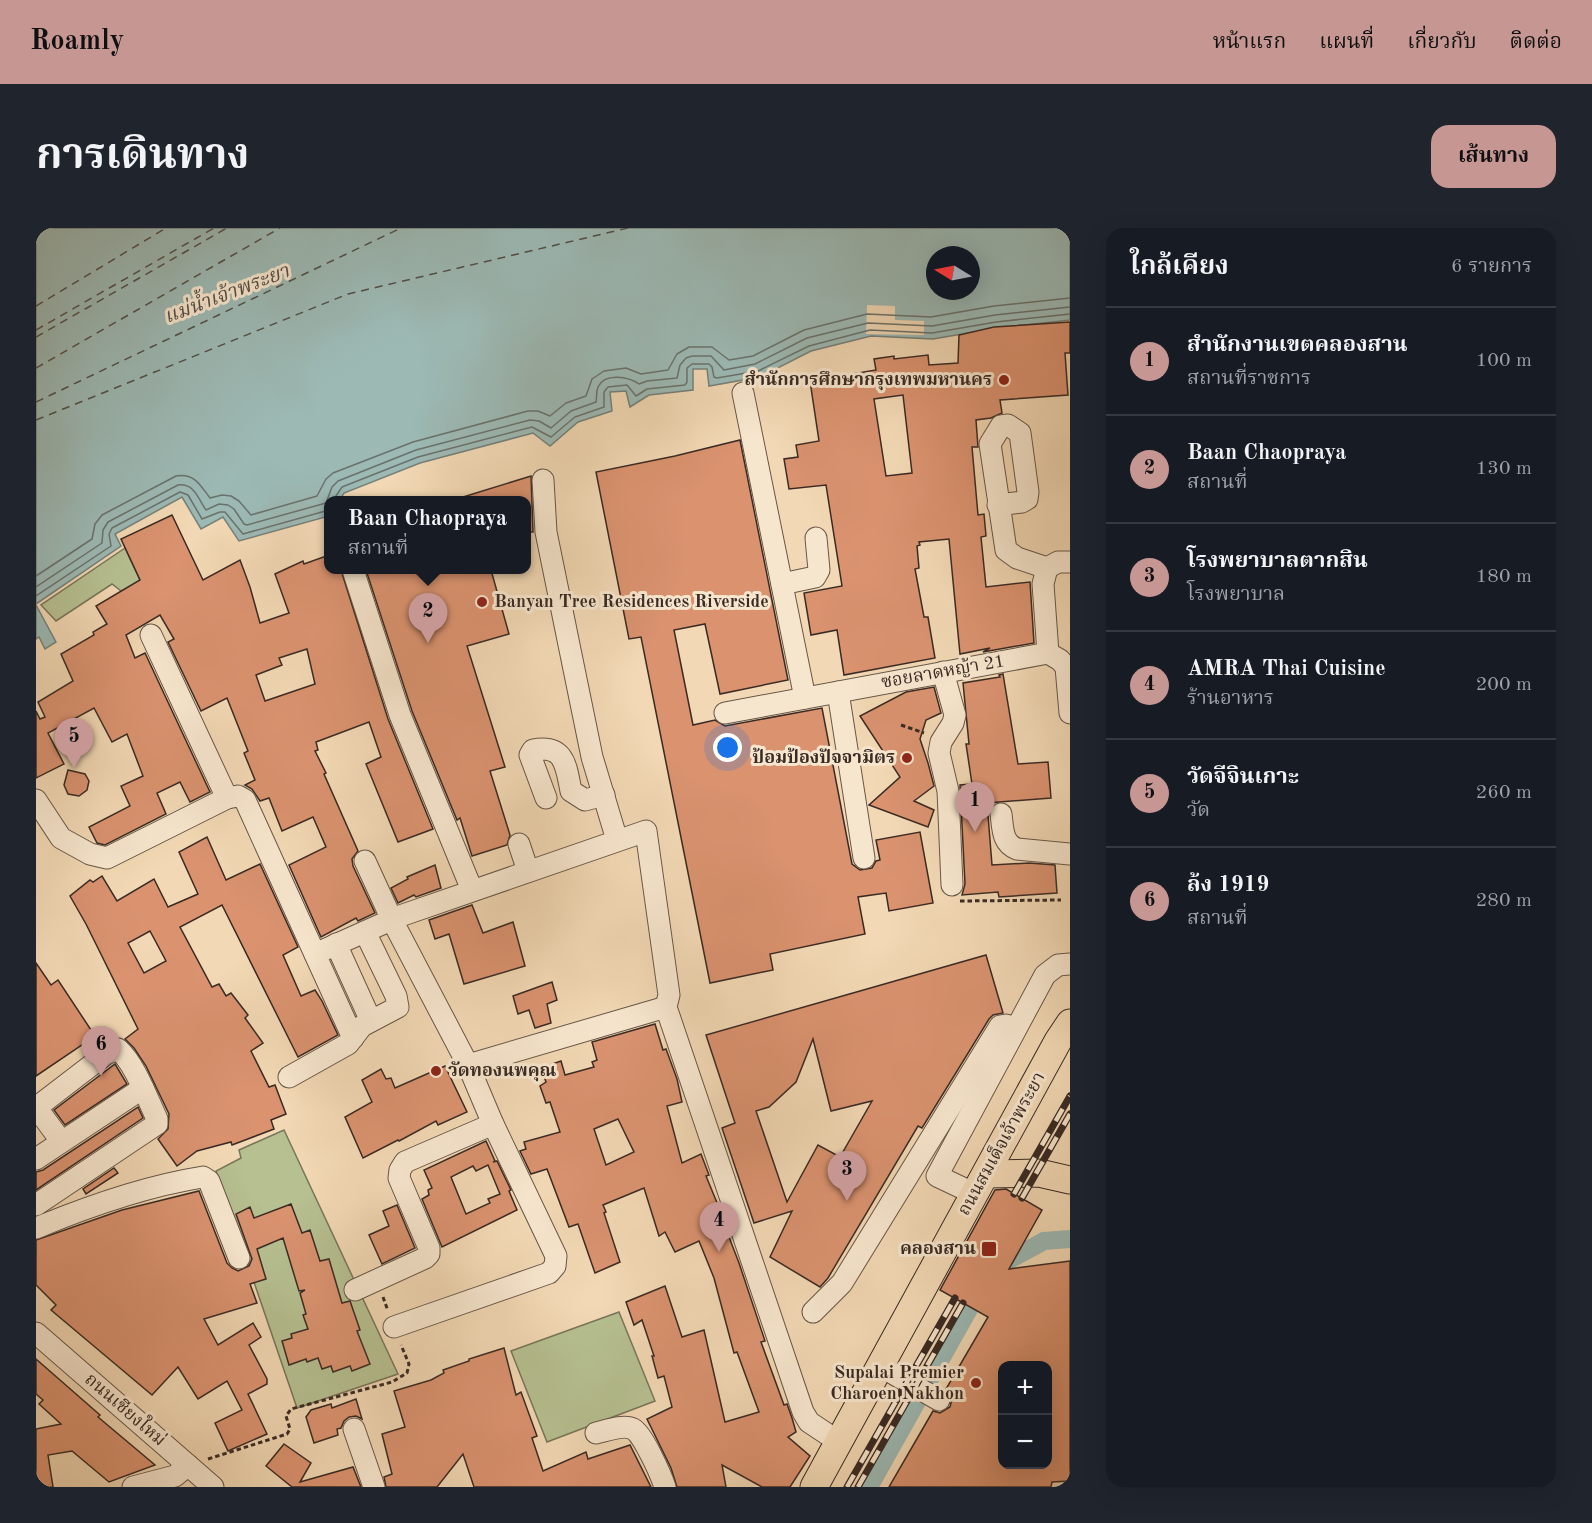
<!DOCTYPE html>
<html lang="th">
<meta charset="utf-8">
<style>
body{margin:0;font-family:"Old Standard TT","Noto Serif Thai",serif;background:#20242c;color:#f1f3f6}
.controls{position:absolute;right:18px;bottom:18px;display:grid;overflow:hidden;border-radius:12px;box-shadow:0 6px 24px #0002}
.controls button{width:54px;height:54px;display:grid;place-items:center;padding:0;border:0;border-bottom:2px solid #363941;background:#171b24;color:#f1f3f6;font:30px sans-serif}
.compass{position:absolute;left:890px;top:18px;width:54px;height:54px;border-radius:50%;background:#171b24;box-shadow:0 6px 24px #0002;rotate:280deg}
.you{position:absolute;left:692px;top:520px;width:21px;height:21px;margin:-15px;border:4px solid #fff;border-radius:50%;background:#1a73e8;box-shadow:0 0 0 9px #1a73e833}
.badge{display:grid;place-items:center;width:39px;height:39px;border-radius:50%;background:#c59692;color:#111;font-size:20px;font-weight:700}
.pin{position:absolute;translate:-50% -50px;filter:drop-shadow(0 2px 3px #0008)}
.pin::after{content:'';position:absolute;top:32px;width:21px;height:18px;background:inherit;clip-path:polygon(0 0,100% 0,50% 100%)}
.popup{position:absolute;left:288px;top:268px;width:207px;height:78px;box-sizing:border-box;display:grid;place-content:center;border-radius:12px;background:#171b24;filter:drop-shadow(0 2px 4px #0005);font-size:20px;white-space:nowrap;color:#9ea1a6}
.popup b{font-size:22px;color:#f1f3f6}
.popup::after{content:'';position:absolute;left:50%;top:100%;margin-left:-12px;border:12px solid transparent;border-top-color:#171b24}
.list{margin:0;padding:0;list-style:none}
h2{display:flex;justify-content:space-between;align-items:center;height:78px;margin:0;padding:0 24px;font-size:26px}
h2 small{font-size:20px;font-weight:400;color:#9ea1a6}
.list li{display:grid;grid-template-columns:39px 1fr auto;gap:18px;align-items:center;box-sizing:border-box;height:108px;padding:0 24px;border-top:2px solid #363941}
.list b{display:block;font-size:22px;white-space:nowrap}
.list p{margin:0;font-size:20px;white-space:nowrap;color:#9ea1a6}
.list em{font-size:20px;font-style:normal;color:#9ea1a6}
.map{position:relative;flex:none;width:1034px;height:1259px;overflow:hidden;border-radius:18px}
header{display:flex;align-items:center;gap:36px;box-sizing:border-box;height:84px;padding:0 30px;background:#c59692;color:#111}
header strong{font-size:28px}
nav{display:flex;gap:33px;margin-inline-start:auto;font-size:21px}
.intro{display:flex;align-items:center;justify-content:space-between;box-sizing:border-box;height:144px;padding:0 36px}
h1{margin:0;font-size:42px}
.button{padding:15px 27px;border-radius:18px;background:#c59692;color:#111;font-size:21px;font-weight:700}
main{display:flex;gap:36px;padding:0 36px}
aside{flex:1;background:#171b24;border-radius:18px;box-shadow:0 6px 24px #0002}
.map>svg:first-child{display:block}
.green{fill:#b6c091;stroke:#78755a;stroke-width:1.5}
.water{fill:#9cb9b4;stroke:#74807a;stroke-width:1.5;fill-rule:evenodd}
.pier{fill:#f2d8b4}
.lines{fill:none;stroke-linecap:round;stroke-linejoin:round}
.shore{stroke:#6a726c;stroke-width:1.5}
.canal{stroke:#9cb9b4;stroke-width:18}
.ferry{stroke:#524e48;stroke-width:1.5;stroke-dasharray:8 6;stroke-linecap:butt}
.building{fill:#da926f;stroke:#392a24;stroke-width:1.5;fill-rule:evenodd}
.minor-casing{stroke:#675648;stroke-width:23}
.major-casing{stroke:#392a24;stroke-width:29}
.path{stroke:#392a24;stroke-width:3;stroke-dasharray:4.5 3;stroke-linecap:butt}
.minor{stroke:#f7e6ce;stroke-width:21}
.major{stroke:#f2d8b4;stroke-width:27}
.rail-casing{stroke:#392a24;stroke-width:7}
.rail{stroke:#f7e6ce;stroke-width:4.5;stroke-dasharray:14;stroke-linecap:butt}
.poi-dot{fill:#8f2418;stroke:#f7e6ce;stroke-width:2}
.labels{text-anchor:middle;dominant-baseline:central;stroke-width:6;stroke-linejoin:round;paint-order:stroke}
.poi-label{font-size:18px;font-weight:bold;fill:#392a24;stroke:#f7e6ce;text-anchor:end}
.street-label{font-size:18px;fill:#392a24;stroke:#f7e6ce}
.water-label{font-size:20px;font-style:italic;fill:#524e48;stroke:#f7e6ce}
</style>
<header>
<strong>Roamly</strong>
<nav><a>หน้าแรก</a><a>แผนที่</a><a>เกี่ยวกับ</a><a>ติดต่อ</a></nav>
</header>
<div class="intro"><h1>การเดินทาง</h1><a class="button">เส้นทาง</a></div>
<main>
<div class="map">
<svg width="1034" height="1259" viewBox="0 0 1034 1259">
<rect width="100%" height="100%" fill="#f2d8b4"/>
<filter id="stains"><feTurbulence type="fractalNoise" baseFrequency=".00333" numOctaves="4"/><feColorMatrix values="0 0 0 0 .2 0 0 0 0 .09 0 0 0 0 .02 0 0 0 .5 -.17"/></filter>
<radialGradient id="worn" r=".72"><stop offset=".6" stop-color="#630" stop-opacity="0"/><stop offset="1" stop-color="#630" stop-opacity=".3"/></radialGradient>
<g class="green">
<polygon points="89,320 106,356 85,363 76,356 20,393 5,377"/>
<polygon points="248,902 362,1146 261,1180 180,943 205,930 203,922"/>
<polygon points="583,1084 619,1173 511,1214 475,1123"/>
</g>
<g class="water">
<path d="M0,0H1034V92L961,100L897,111L835,108L775,123L724,149L673,158L671,141H657V162L613,167L594,179L590,163L574,164L576,183L542,194L514,218L497,205L384,235L308,265L304,272H293V288L203,313L187,289L165,301L146,269L79,306L85,318L0,376ZM899,27H935V63H899Z"/>
<polygon points="0,377 20,414 9,421 3,409 0,411"/>
</g>
<polygon class="pier" points="831,77 859,78 859,92 888,93 888,107 830,106"/>
<g class="lines">
<g class="shore">
<polyline points="299,272 300,268 306,259 382,229 496,199 515,209 539,189 568,179 568,164 572,159 591,157 600,168 611,161 649,157 651,154 651,140 656,136 673,136 676,139 678,149 681,150 722,143 773,118 834,102 896,105 960,94 1034,86"/>
<path d="M0,348L56,311L59,296L66,287L140,248C159,245 164,257 174,270L186,267L195,268L203,273L215,287L281,268L290,251L297,245L377,214L492,183H502L514,188L530,175L550,168L556,151L568,143L590,140L605,146L632,142L641,126L653,119H676L693,132L717,128L768,102L831,86L895,89L958,78L1034,70"/>
<path d="M0,359L66,315L67,302L72,294L142,257C159,255 162,271 170,282L183,276L192,277L198,281L208,296L211,297L290,275L296,259L302,253L380,222L494,192L503,193L515,200L535,183L560,174C561,169 560,164 562,159C569,144 593,149 603,156L611,153L641,150L644,137L650,130L656,128H675L688,142L719,136L771,110L832,95L896,98L959,87L1034,79"/>
<polyline points="0,368 75,318 73,306 76,300 144,264 152,267 166,291 184,284 189,284 207,306 293,282"/>
</g>
<polyline class="canal" points="833,1259 955,1042 1008,1013 1034,1011"/>
<g class="ferry">
<polyline points="0,78 130,0"/>
<polyline points="0,102 178,0"/>
<polyline points="0,109 191,0"/>
<polyline points="0,140 244,0"/>
<polyline points="0,174 365,0"/>
<polyline points="0,192 312,66 592,0"/>
</g>
</g>
<g class="building">
<path d="M1034,94V125H1029L1032,167L964,172L966,185L955,190L940,192L942,219H936L942,287L948,286L950,308L945,309L950,359L994,354L998,415L947,424L954,420L924,426L913,311L883,314L884,317L881,318L883,340L879,341L888,389H892L899,430L808,447L801,402L775,407L768,365L806,358L790,257L753,261L748,231L762,229L760,217L783,213L774,153L840,142L838,131L858,128V131L892,127L893,137L922,135L923,107L958,99ZM867,167L876,245L850,248L838,171Z"/>
<polygon points="704,212 752,452 684,466 669,396 638,402 657,497 679,492 689,498 786,480 816,636 824,642 836,640 840,633 844,632 840,612 884,604 897,675 853,683 850,665 822,669 829,706 734,726 737,742 674,755 605,409 593,411 560,244 639,228"/>
<polygon points="495,248 497,304 491,304 491,273 428,273 427,269"/>
<path d="M136,287L167,352L204,332L214,359L224,395L253,385L239,346L267,333L268,336L293,327V342H305L352,491L397,601L362,614L330,536L345,529L333,494L280,514L282,522L279,523L290,545L288,546L322,623L316,631L317,638L339,685L322,693L320,690L285,709L253,637L290,619L277,589L246,603L233,570L224,573L216,561L209,557L219,552L208,525L212,523L191,470L165,483L132,414L138,411L124,387L90,407L99,430L109,425L174,564L154,574L144,554L121,565L130,586L69,617L61,615L53,599L94,578L85,558L107,548L91,506L76,514L58,480L12,505L28,536L0,550V483L4,491L9,489L2,474L37,453L25,426L58,407L57,404L71,396L60,378L104,352L85,311ZM271,421L279,456L229,473L220,447L246,437L243,430Z"/>
<polygon points="330,342 455,342 473,406 431,418 469,539 454,543 474,607 471,617 436,628 424,590 421,592 376,483"/>
<polygon points="967,446 982,536 1012,534 1015,570 951,575 956,637 993,635 1019,637 1021,665 963,669 962,664 926,667 929,656 924,557 936,556 930,516 933,516 927,455 964,449 963,447"/>
<polygon points="898,459 905,485 890,492 884,511 892,535 898,558 878,573 898,582 892,599 833,577 864,549 824,488 870,464"/>
<polygon points="32,542 49,546 53,553 51,562 43,568 32,566 28,557"/>
<path d="M171,609L190,652L224,636L262,719L247,727L265,768L279,762L286,773L302,807L262,829L186,677L144,699L176,759L183,756L190,768L195,765L212,787L209,790L227,815L215,823L233,859L239,857L250,886L235,892L238,901L196,917L195,914L161,923L141,938L122,911L132,901L133,886L110,838L98,820L89,811L102,801L50,696L34,668L54,652L57,654L66,648L81,673L118,651L132,679L162,666L143,624ZM114,703L130,733L108,745L92,715Z"/>
<polygon points="399,637 405,660 380,669 378,667 362,675 355,660 372,651 371,649"/>
<polygon points="436,677 447,705 477,694 489,738 428,756 413,706 399,711 393,692"/>
<path d="M950,727L967,785L957,787L953,791L886,900L882,898L792,1050L784,1059L734,1029L756,983L718,995L686,900L699,895L670,807ZM777,811L795,883L836,873L804,929L782,917L751,974L720,883L733,879L760,854Z"/>
<polygon points="0,735 15,757 22,752 59,808 0,848"/>
<polygon points="516,754 521,772 511,776 515,795 499,800 493,782 482,786 477,768"/>
<path d="M619,796L627,822L630,821L641,851L646,874L631,878L646,935L665,926L673,947L670,948L684,982L683,983L703,1035L729,1113L725,1114L748,1177L751,1176L756,1190L760,1204L752,1209L774,1228L754,1259H726L686,1237L690,1259H641L635,1240L611,1191L636,1179L628,1148L622,1150L616,1128H618L606,1092L598,1097L590,1074L629,1058L646,1109L668,1102L689,1194L723,1184L701,1124L698,1125L678,1050L663,1013L639,1024L629,1004L623,1008L608,960L567,977L570,984L568,985L584,1034L559,1045L542,996L533,999L511,941L495,946L484,923L490,921L488,914L524,904L514,874L510,875L504,858L510,854L505,840L525,833L529,847L558,839L556,834L561,832L556,814ZM582,891L598,924L570,937L558,901Z"/>
<polygon points="79,836 91,856 29,897 18,882"/>
<polygon points="409,838 431,884 402,897 400,893 363,913 362,912 327,930 309,889 336,874 326,852 345,841 350,851 355,850 359,860"/>
<polygon points="102,879 107,890 0,962 0,944 7,942"/>
<path d="M450,913L459,933L457,934L461,933L475,962L473,963L481,982L406,1019L386,971L393,967L392,962L396,960L388,942ZM452,937L464,966L452,971L454,975L430,986L415,949L437,938L440,943Z"/>
<polygon points="78,940 82,945 50,966 47,961"/>
<path d="M970,961L1006,982L973,1041L1034,1033V1253L1016,1254L1015,1259H853L897,1183L904,1185L914,1179L916,1171L910,1161L952,1089L904,1062L959,962ZM966,1137H1011V1236H966Z"/>
<polygon points="163,963 191,1035 196,1040 202,1043 213,1038 216,1031 200,986 214,979 218,990 255,976 266,1005 274,1002 284,1033 293,1031 306,1075 314,1073 324,1102 321,1103 334,1136 316,1143 314,1138 297,1144 295,1138 286,1141 282,1130 271,1134 270,1131 253,1137 246,1113 256,1110 255,1106 272,1101 267,1087 270,1086 264,1065 269,1062 263,1063 247,1010 221,1021 230,1051 214,1056 221,1075 168,1091 182,1117 217,1095 225,1109 213,1117 231,1151 231,1156 212,1166 231,1206 192,1223 179,1195 206,1182 191,1153 162,1171 142,1139 116,1167 15,1082 20,1077 0,1057 0,1012 86,982"/>
<polygon points="361,977 379,1020 346,1036 333,1007 353,998 347,983"/>
<polygon points="468,1120 480,1167 485,1164 501,1208 496,1210 507,1243 550,1224 552,1231 594,1217 615,1259 438,1259 427,1226 401,1259 350,1259 348,1249 356,1246 346,1206 369,1199 358,1163 395,1152 408,1145 407,1142 433,1133 433,1131"/>
<polygon points="0,1131 64,1187 62,1189 119,1237 73,1254 36,1223 12,1227 17,1259 0,1259 0,1201 25,1196 3,1176 7,1172 0,1166"/>
<polygon points="320,1171 326,1191 320,1188 313,1189 308,1193 305,1200 301,1201 302,1207 278,1215 270,1189 275,1182 295,1176 296,1180"/>
<polygon points="248,1216 275,1235 264,1254 317,1239 325,1259 256,1259 230,1238"/>
</g>
<g class="lines">
<g class="minor-casing">
<g id="minor">
<polyline points="707,165 769,470"/>
<polyline points="507,252 510,304 540,451 556,529 581,612"/>
<polyline points="962,277 986,274 991,271 992,264 984,205 972,197 965,198 954,216 970,322 981,330 1011,340"/>
<polyline points="1034,334 1022,334 1011,340 1007,356 1012,425 1024,432 1030,439 1034,485"/>
<polyline points="317,342 364,487 436,662"/>
<polyline points="746,356 779,349 783,342 780,310"/>
<polyline points="115,407 191,570"/>
<polyline points="907,444 919,487 917,495 905,514 903,525 912,563 916,657"/>
<polyline points="802,464 828,630"/>
<polyline points="689,485 1012,425"/>
<path d="M510,570L494,527L497,522C529,516 530,538 535,563L549,572L568,567"/>
<polyline points="0,572 25,610 54,626 71,630 191,570 202,568 209,572 317,810"/>
<path d="M965,586C967,601 966,615 981,621L1034,626"/>
<polyline points="483,616 492,643"/>
<polyline points="329,633 356,692 432,837 457,896 520,1028 519,1038 513,1045 358,1099"/>
<polyline points="300,716 335,793"/>
<polyline points="279,726 364,688 610,603 633,767 630,779 767,1184 773,1194 803,1214"/>
<polyline points="432,837 630,779"/>
<polyline points="253,849 312,816 326,798 362,779 360,768 329,704"/>
<polyline points="0,931 107,860"/>
<polyline points="939,966 901,948 1009,747 1022,737 1034,736"/>
<path d="M0,977L121,896V891C111,870 99,836 82,821L70,826L5,876L3,883L25,913"/>
<path d="M0,1000C53,978 110,958 167,949L173,953L203,1030"/>
<polyline points="319,1062 389,1030 393,1026 393,1020 363,950 364,942 369,934 457,896"/>
<polyline points="777,1084 806,1055 964,798 970,797 980,800"/>
<polyline points="0,1105 177,1259"/>
<polyline points="844,1138 903,1172"/>
<polyline points="318,1201 338,1259"/>
<path d="M560,1205C569,1203 588,1196 597,1201C607,1206 625,1247 629,1259"/>
<polyline points="97,1259 139,1248 152,1237"/>
</g>
</g>
<g class="major-casing">
<g id="major">
<polyline points="950,946 1003,945 1034,952"/>
<polyline points="778,1259 1022,813 1034,795"/>
</g>
</g>
<g class="path">
<polyline points="865,497 888,505"/>
<polyline points="924,673 1025,672"/>
<polyline points="347,1069 352,1083"/>
<polyline points="172,1231 251,1206 254,1201 250,1188 255,1181 356,1154 371,1145 373,1136 365,1117"/>
</g>
<use href="#minor" class="minor"/>
<use href="#major" class="major"/>
<g class="rail-casing">
<g id="rail">
<polyline points="978,966 1034,868"/>
<polyline points="986,970 1034,886"/>
<polyline points="811,1259 919,1070"/>
<polyline points="822,1259 927,1075"/>
</g>
</g>
<use href="#rail" class="rail"/>
</g>
<g class="poi-dot">
<circle cx="968" cy="152" r="6"/>
<circle cx="446" cy="374" r="6"/>
<circle cx="871" cy="530" r="6"/>
<circle cx="400" cy="843" r="6"/>
<rect x="945" y="1013" width="16" height="16" rx="3"/>
<circle cx="940" cy="1155" r="6"/>
</g>
<g class="labels">
<g class="poi-label">
<text x="956" y="152">สำนักการศึกษากรุงเทพมหานคร</text>
<text x="458" y="374" text-anchor="start">Banyan Tree Residences Riverside</text>
<text x="859" y="530">ป้อมป้องปัจจามิตร</text>
<text x="412" y="843" text-anchor="start">วัดทองนพคุณ</text>
<text x="940" y="1021">คลองสาน</text>
<text x="928" y="1145">Supalai Premier<tspan x="928" dy="21">Charoen Nakhon</tspan></text>
</g>
<g class="street-label">
<text transform="translate(907 444) rotate(-10)">ซอยลาดหญ้า 21</text>
<text transform="translate(966 916) rotate(-61)">ถนนสมเด็จเจ้าพระยา</text>
<text transform="translate(89 1182) rotate(41)">ถนนเชียงใหม่</text>
</g>
<g class="water-label">
<text transform="translate(191 67) rotate(-21)">แม่น้ำเจ้าพระยา</text>
</g>
</g>
<rect width="100%" height="100%" filter="url(#stains)"/>
<rect width="100%" height="100%" fill="url(#worn)"/>
</svg>
<div class="controls">
<button>+</button>
<button>−</button>
</div>
<svg class="compass" viewBox="-18 -18 36 36"><path d="M0-13l5 13h-10z" fill="#e53935"/><path d="M0 13l5-13h-10z" fill="#9ea1a6"/></svg>
<div class="you"></div>
<div class="pin badge" style="left:939px;top:604px">1</div>
<div class="pin badge" style="left:392px;top:415px">2</div>
<div class="popup"><b>Baan Chaopraya</b>สถานที่</div>
<div class="pin badge" style="left:811px;top:973px">3</div>
<div class="pin badge" style="left:683px;top:1024px">4</div>
<div class="pin badge" style="left:38px;top:540px">5</div>
<div class="pin badge" style="left:65px;top:848px">6</div>
</div>
<aside>
<h2>ใกล้เคียง<small>6 รายการ</small></h2>
<ul class="list">
<li><span class="badge">1</span><div><b>สำนักงานเขตคลองสาน</b><p>สถานที่ราชการ</p></div><em>100 m</em></li>
<li><span class="badge">2</span><div><b>Baan Chaopraya</b><p>สถานที่</p></div><em>130 m</em></li>
<li><span class="badge">3</span><div><b>โรงพยาบาลตากสิน</b><p>โรงพยาบาล</p></div><em>180 m</em></li>
<li><span class="badge">4</span><div><b>AMRA Thai Cuisine</b><p>ร้านอาหาร</p></div><em>200 m</em></li>
<li><span class="badge">5</span><div><b>วัดจีจินเกาะ</b><p>วัด</p></div><em>260 m</em></li>
<li><span class="badge">6</span><div><b>ล้ง 1919</b><p>สถานที่</p></div><em>280 m</em></li>
</ul>
</aside>
</main>
